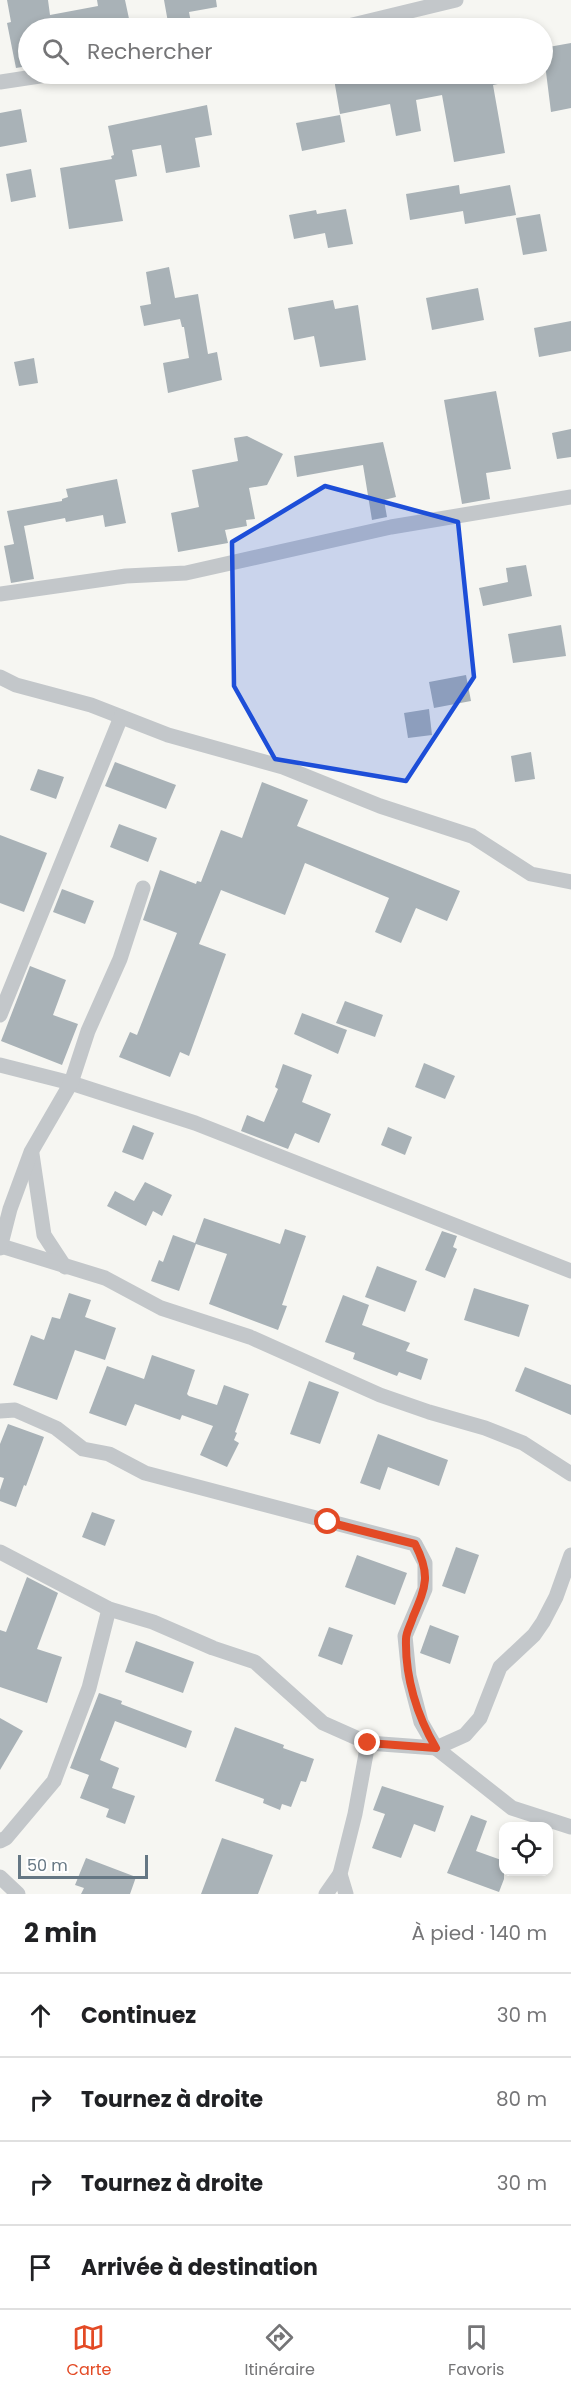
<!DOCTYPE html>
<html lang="fr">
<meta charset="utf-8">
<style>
body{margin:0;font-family:Poppins,sans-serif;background:#f2f2f2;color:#202124}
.controls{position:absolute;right:18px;bottom:18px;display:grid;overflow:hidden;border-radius:12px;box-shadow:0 3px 9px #0003}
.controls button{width:54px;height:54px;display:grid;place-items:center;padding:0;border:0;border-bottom:2px solid #e0e0e0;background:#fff;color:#202124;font:30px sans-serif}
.scale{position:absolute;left:18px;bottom:15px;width:130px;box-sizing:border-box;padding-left:6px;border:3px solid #657784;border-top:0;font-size:16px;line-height:21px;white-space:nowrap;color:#657784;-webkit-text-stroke:4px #fff;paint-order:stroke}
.stop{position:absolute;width:18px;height:18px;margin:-14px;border:4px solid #e34a25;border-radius:50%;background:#fff}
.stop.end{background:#e34a25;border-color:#fff;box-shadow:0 2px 6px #0008}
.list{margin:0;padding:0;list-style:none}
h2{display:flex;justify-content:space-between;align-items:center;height:78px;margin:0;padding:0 24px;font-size:26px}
h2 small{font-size:20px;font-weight:400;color:#757577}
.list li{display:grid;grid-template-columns:39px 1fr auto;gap:18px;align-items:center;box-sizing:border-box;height:84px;padding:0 24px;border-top:2px solid #e0e0e0}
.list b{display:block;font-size:22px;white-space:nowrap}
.list em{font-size:20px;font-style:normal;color:#757577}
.icon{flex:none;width:33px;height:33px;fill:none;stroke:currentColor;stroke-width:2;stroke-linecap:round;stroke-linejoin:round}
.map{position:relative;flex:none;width:571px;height:1894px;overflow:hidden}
.search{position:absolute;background:#fff;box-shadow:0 3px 9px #0003;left:18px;right:18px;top:18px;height:66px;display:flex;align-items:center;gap:15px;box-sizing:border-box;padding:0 21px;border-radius:33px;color:#757577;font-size:22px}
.sheet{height:414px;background:#fff}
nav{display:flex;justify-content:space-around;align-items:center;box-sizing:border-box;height:84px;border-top:2px solid #e0e0e0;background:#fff;font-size:16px;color:#757577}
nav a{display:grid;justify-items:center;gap:3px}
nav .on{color:#e34a25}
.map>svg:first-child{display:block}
.building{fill:#a9b2b7}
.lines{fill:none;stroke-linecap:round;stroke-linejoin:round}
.street{stroke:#c3c7ca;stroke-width:15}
.route{stroke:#e34a25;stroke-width:8}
.marked{fill:#1d4ed8;fill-opacity:0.2;stroke:#1d4ed8;stroke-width:4.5;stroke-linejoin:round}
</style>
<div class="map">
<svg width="571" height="1894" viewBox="0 0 571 1894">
<rect width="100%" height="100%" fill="#f6f6f2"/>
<g class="building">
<polygon points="7,0 48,0 50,15 98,6 97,0 125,0 131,28 102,28 101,23 71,28 28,28 28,66 16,68 7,23 11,22"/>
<polygon points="164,0 216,0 217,7 189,12 192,28 169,28"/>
<polygon points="571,43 571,108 551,112 543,48"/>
<polygon points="337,74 518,74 518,80 493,85 505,153 454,162 442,95 416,100 421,131 396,136 390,104 340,114 335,85 335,81 338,80"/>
<polygon points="207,105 212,135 195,138 200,167 166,173 161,145 132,150 137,176 115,180 123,221 69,229 60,168 112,159 111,156 114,155 108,126"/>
<polygon points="21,109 27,142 0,147 0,113"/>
<polygon points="340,115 345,142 302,151 296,123"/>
<polygon points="31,169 36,197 11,202 6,174"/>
<polygon points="459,185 460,194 510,185 516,215 465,224 463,211 410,220 406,194"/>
<polygon points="346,209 353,244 328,248 325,233 294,239 289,215 316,210 317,214"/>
<polygon points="540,214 547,251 523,255 516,218"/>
<polygon points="169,267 175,298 198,294 208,354 217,352 222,380 168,393 163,363 189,358 184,327 182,327 180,319 144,326 140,306 151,304 146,272"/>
<polygon points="478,288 484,320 432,330 426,298"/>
<polygon points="333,300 335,309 358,305 366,360 320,367 314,336 294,340 288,308"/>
<polygon points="571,321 571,351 539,357 534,328"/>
<polygon points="34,358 38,383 19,386 14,362"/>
<polygon points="496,391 511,469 486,473 490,499 462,504 444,400"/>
<polygon points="571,429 571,457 557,459 552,433"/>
<polygon points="247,436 283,454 267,485 249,488 255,519 246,520 247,526 225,530 228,543 178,552 171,513 199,507 192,470 238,461 234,438"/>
<polygon points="383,442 396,497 384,500 387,517 372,520 363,465 297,477 294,456"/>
<polygon points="117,479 126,523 105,527 103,515 66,522 65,518 24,526 34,579 11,583 4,546 14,544 7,511 62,501 62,499 68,497 66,489"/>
<polygon points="526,565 532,596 483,606 479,588 508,582 506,568"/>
<polygon points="561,625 566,656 513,663 508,634"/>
<polygon points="466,675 471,701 434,708 429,682"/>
<polygon points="429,709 432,735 408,738 404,713"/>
<polygon points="531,752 535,779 515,782 511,756"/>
<polygon points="115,762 176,785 166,809 105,786"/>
<polygon points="38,769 64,777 56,799 30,790"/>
<polygon points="262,782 308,800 297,826 460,891 447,921 416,908 401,943 375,932 389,898 305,863 285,915 221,890 199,944 226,954 189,1056 180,1052 170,1077 119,1057 130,1032 137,1035 177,933 143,920 160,870 196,884 197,881 201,882 221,830 242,838"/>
<polygon points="119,824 157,838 148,862 110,847"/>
<polygon points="0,835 47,853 24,912 0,903"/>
<polygon points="62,889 94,901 85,924 53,912"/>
<polygon points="30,966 66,980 53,1015 78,1024 62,1065 1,1041"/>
<polygon points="345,1001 383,1015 375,1037 336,1023"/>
<polygon points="302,1013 347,1030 338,1054 294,1034"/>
<polygon points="424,1063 455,1076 445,1099 415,1087"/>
<polygon points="283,1064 312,1075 302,1102 331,1114 319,1143 295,1133 288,1149 241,1131 247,1115 264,1122 278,1089 275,1087"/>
<polygon points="133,1125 154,1133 143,1160 122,1152"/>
<polygon points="388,1127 412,1137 405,1155 381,1145"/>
<polygon points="145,1182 172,1195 162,1216 153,1211 146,1226 107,1206 115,1191 134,1201"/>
<polygon points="204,1218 280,1244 285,1229 306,1236 282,1305 287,1306 278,1330 209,1304 227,1254 196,1244 179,1291 151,1281 159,1260 163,1262 173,1235 195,1243"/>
<polygon points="442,1231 457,1236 453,1247 457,1249 445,1278 425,1270"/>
<polygon points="377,1266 417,1281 405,1312 365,1297"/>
<polygon points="474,1288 529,1305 519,1337 464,1320"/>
<polygon points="69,1293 91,1300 85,1317 116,1328 105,1360 75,1350 57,1400 13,1385 31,1335 44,1340 52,1317 60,1319"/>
<polygon points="343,1295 369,1305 362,1325 410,1343 406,1351 428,1359 421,1380 399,1372 397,1376 353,1359 355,1353 325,1342"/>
<polygon points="152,1355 195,1370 187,1394 189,1396 217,1405 224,1385 249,1394 235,1432 237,1433 234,1440 239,1443 227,1467 200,1455 213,1426 182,1415 180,1420 135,1404 126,1426 89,1413 107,1366 144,1379"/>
<polygon points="525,1367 571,1385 571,1415 515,1391"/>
<polygon points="309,1381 339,1392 320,1444 290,1434"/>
<polygon points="8,1424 44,1437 26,1486 24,1485 16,1507 0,1501 0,1490 4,1478 0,1477 0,1444"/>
<polygon points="378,1434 448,1460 439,1486 388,1467 380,1490 360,1483"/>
<polygon points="92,1512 115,1520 105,1546 82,1537"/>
<polygon points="456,1547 479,1555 465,1594 442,1586"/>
<polygon points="357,1555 407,1573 395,1605 345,1587"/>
<polygon points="27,1577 58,1593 37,1649 62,1657 47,1703 0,1687 0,1630 6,1632"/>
<polygon points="430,1625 459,1636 450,1664 420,1653"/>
<polygon points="329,1627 353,1635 342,1665 318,1656"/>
<polygon points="136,1641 194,1662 183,1693 125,1672"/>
<polygon points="99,1693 122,1701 121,1704 192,1731 186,1748 115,1721 100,1760 119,1768 112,1788 135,1796 125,1824 106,1817 109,1809 80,1798 89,1775 70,1768"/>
<polygon points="0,1718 23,1731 0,1770"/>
<polygon points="235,1727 284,1745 283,1748 314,1759 306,1782 301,1781 291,1807 282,1804 280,1810 263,1803 264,1799 215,1781"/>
<polygon points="382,1786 444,1806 435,1832 414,1824 401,1858 372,1848 385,1814 373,1810"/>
<polygon points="471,1815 487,1821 476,1851 504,1861 504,1879 499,1892 447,1873"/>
<polygon points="222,1838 273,1855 258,1894 201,1894"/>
<polygon points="86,1858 136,1877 130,1894 81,1894 84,1888 75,1885"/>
</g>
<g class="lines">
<g class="street">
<polyline points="340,28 456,0"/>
<polyline points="0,82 53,74"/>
<polyline points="0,594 126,576 186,573 391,527 571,497"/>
<polyline points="0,677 16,685 91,705 168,735 283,767 380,806 472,836 531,874 571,882"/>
<polyline points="0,1015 121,717"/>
<polyline points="0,1065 71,1083 195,1123 571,1271"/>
<polyline points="32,1154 44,1235 65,1267"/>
<polyline points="1,1246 105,1278 161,1308 250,1337 380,1395 429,1412 485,1428 523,1443 571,1474"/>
<polyline points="0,1248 10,1209 31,1152 71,1083 88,1031 120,959 143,888"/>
<polyline points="0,1411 15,1410 56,1428 83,1449 109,1454 145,1473 415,1544 425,1563 425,1589 405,1636 409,1676 421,1722 436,1748 512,1808 571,1827"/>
<polyline points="0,1552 109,1609 153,1622 213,1648 255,1662 323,1723 368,1743 436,1748 465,1735 480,1718 500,1667 534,1635 543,1622 556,1597 571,1555"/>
<polyline points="0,1841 6,1838 54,1781 89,1688 109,1609"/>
<polyline points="0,1877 18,1894"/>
<polyline points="326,1894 340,1874"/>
<polyline points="346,1894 340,1874 355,1814 368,1743"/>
</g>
</g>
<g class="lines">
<path class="route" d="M328,1522L415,1544C431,1575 426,1586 413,1617C411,1624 406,1632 406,1639C405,1677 417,1716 436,1748L368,1743"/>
</g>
<path class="marked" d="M325,486L458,522L474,677L406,781L275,759L234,686L232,542Z"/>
</svg>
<div class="controls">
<button><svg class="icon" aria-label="locate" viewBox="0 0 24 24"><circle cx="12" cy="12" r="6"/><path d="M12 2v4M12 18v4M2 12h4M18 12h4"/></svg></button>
</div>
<div class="scale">50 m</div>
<div class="stop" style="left:328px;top:1522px"></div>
<div class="stop end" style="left:368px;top:1743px"></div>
<div class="search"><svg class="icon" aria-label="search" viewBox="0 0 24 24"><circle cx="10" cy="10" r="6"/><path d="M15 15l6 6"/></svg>Rechercher</div>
</div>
<section class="sheet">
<h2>2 min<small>À pied · 140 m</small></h2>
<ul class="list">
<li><svg class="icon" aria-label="ahead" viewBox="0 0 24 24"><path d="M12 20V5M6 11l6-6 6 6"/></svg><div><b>Continuez</b></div><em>30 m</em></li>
<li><svg class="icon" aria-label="right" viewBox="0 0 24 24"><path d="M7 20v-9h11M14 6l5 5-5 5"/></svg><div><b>Tournez à droite</b></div><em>80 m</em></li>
<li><svg class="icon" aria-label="right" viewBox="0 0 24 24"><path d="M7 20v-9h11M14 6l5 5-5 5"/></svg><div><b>Tournez à droite</b></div><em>30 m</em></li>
<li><svg class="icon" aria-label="arrive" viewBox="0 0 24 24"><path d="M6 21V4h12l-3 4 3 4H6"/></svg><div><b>Arrivée à destination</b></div></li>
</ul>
</section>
<nav>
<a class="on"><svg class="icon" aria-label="map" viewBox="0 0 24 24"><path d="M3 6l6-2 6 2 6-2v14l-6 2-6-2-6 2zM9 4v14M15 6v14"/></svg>Carte</a>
<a><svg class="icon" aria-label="directions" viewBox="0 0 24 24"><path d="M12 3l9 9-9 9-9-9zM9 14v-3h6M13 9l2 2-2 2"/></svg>Itinéraire</a>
<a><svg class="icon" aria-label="saved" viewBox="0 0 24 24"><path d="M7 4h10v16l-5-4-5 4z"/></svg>Favoris</a>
</nav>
